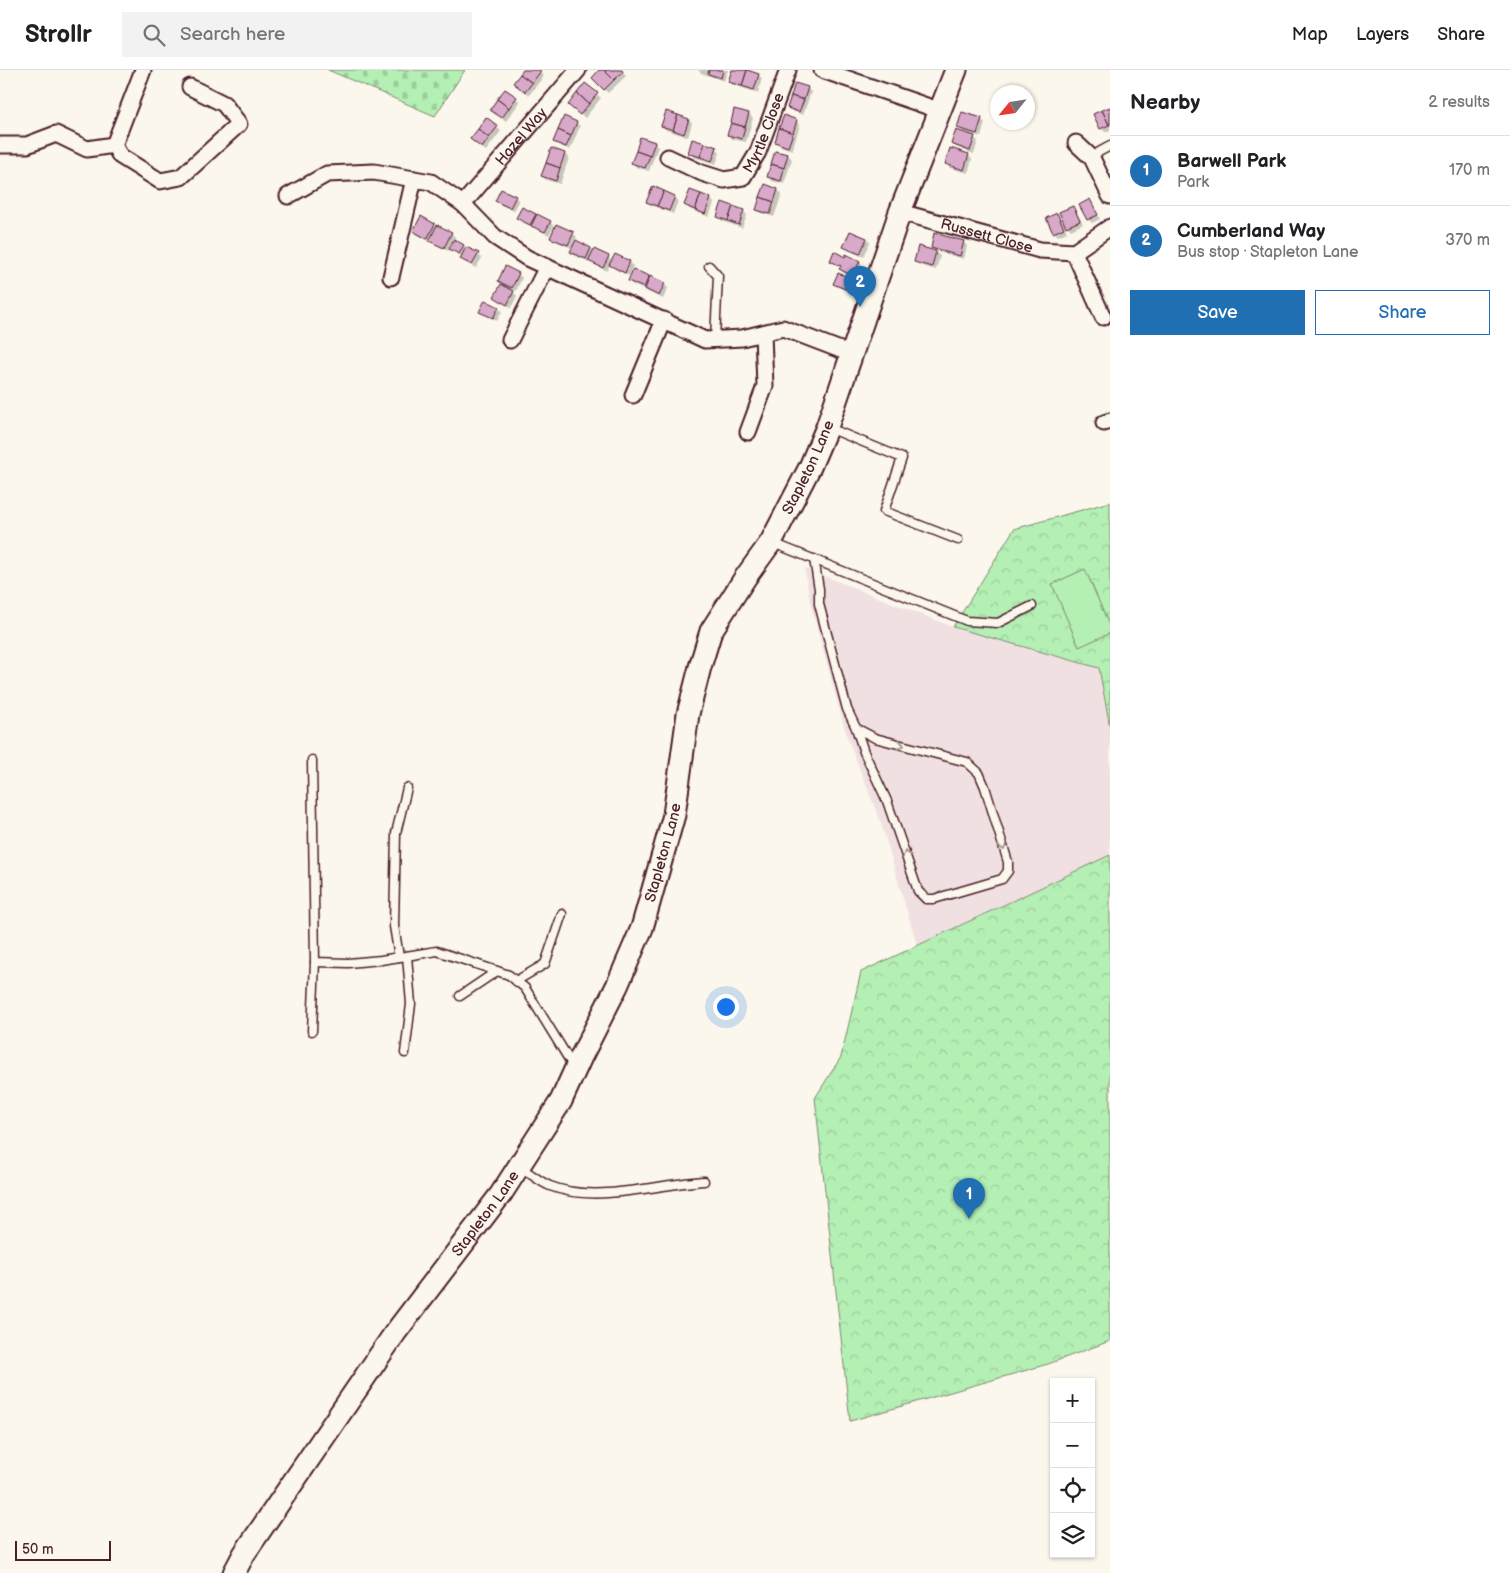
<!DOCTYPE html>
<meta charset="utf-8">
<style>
body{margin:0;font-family:"Balsamiq Sans",sans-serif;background:#f2f2f2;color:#202124}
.controls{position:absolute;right:15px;bottom:15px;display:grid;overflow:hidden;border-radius:0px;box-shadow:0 1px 4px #0004}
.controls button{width:45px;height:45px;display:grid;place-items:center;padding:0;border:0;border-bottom:1px solid #e0e0e0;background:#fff;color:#202124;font:25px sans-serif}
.compass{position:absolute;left:990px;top:15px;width:45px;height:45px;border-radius:50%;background:#fff;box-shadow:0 1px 4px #0004;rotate:240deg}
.scale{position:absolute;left:15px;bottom:12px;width:96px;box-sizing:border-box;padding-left:5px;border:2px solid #4a1f2b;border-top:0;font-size:14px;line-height:18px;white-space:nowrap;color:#4a1f2b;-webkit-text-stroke:4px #fbf7ec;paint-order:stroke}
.you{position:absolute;left:725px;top:936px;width:18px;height:18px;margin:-12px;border:4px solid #fff;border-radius:50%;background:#1a73e8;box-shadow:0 0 0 8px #1a73e833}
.badge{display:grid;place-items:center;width:32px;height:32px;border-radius:50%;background:#1f6fb2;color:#fff;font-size:16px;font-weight:700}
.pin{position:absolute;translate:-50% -41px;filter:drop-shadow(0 1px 2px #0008)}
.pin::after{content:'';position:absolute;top:26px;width:18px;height:15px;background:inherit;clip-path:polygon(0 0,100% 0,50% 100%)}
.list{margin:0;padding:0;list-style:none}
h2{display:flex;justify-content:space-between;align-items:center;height:65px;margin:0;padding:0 20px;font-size:21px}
h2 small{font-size:16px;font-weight:400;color:#757577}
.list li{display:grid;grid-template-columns:32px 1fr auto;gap:15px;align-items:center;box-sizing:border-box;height:70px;padding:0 20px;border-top:1px solid #e0e0e0}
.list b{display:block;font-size:19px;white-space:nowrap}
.list p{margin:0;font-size:16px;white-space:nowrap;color:#757577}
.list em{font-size:16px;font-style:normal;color:#757577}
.actions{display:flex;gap:10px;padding:15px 20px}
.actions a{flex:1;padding:11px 0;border:1px solid #1f6fb2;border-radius:0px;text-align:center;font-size:18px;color:#1f6fb2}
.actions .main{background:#1f6fb2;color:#fff}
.icon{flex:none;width:28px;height:28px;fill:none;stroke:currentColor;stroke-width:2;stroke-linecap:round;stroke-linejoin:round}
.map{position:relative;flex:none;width:1110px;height:1503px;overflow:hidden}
header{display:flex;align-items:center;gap:30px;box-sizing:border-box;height:70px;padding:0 25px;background:#fff;border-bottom:1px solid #e0e0e0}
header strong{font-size:24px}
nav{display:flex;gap:28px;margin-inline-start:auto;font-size:18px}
.search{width:350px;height:45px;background:#f2f2f2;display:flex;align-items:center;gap:12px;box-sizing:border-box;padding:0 18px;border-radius:0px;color:#757577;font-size:19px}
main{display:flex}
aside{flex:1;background:#fff}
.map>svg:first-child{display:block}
.built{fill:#f1e0e2}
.forest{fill:url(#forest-crowns);stroke:#7f8770}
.cemetery{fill:url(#cemetery-stones);stroke:#7f8770}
.pitch{fill:#b4efb4;stroke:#7f8770}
.shadow{fill:#0003}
.building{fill:#d9a9ca;stroke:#4a1f2b}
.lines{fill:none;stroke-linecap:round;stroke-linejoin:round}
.lane-casing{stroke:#4a1f2b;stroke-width:11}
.street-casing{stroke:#4a1f2b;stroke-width:19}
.secondary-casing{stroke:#4a1f2b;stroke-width:25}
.lane{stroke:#fbf7ec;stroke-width:8}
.street{stroke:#fbf7ec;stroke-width:15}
.secondary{stroke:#fbf7ec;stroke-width:21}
.oneway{stroke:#ab9695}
.labels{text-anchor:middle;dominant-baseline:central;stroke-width:5;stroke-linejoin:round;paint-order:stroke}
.street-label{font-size:15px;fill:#4a1f2b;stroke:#fbf7ec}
</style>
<header>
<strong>Strollr</strong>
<div class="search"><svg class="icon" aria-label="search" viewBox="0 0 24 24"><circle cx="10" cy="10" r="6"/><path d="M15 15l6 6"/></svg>Search here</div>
<nav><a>Map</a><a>Layers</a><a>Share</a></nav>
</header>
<main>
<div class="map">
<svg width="1110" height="1503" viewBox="0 0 1110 1503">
<defs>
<pattern id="forest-crowns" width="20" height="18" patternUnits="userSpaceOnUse" patternTransform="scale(1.25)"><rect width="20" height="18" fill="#b4efb4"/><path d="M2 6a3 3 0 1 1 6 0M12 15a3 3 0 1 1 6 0" fill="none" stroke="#9ccc9b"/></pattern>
<pattern id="cemetery-stones" width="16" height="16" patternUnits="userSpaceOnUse" patternTransform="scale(1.25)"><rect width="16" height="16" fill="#b4efb4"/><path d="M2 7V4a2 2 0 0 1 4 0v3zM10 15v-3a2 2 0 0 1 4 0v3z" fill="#9ccc9b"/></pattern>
</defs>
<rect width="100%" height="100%" fill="#fbf7ec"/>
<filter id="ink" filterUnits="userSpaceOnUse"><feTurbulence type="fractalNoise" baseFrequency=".02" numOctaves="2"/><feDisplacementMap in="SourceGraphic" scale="10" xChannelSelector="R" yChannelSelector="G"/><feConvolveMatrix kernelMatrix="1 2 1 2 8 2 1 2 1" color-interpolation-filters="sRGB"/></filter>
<g filter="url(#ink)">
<polygon class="built" points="804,498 953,557 1099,598 1110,657 1110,785 917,875 881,753 847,667 812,540"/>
<g class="forest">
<polygon points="1110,432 1110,657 1099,598 953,557 1014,459"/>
<polygon points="1110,785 1110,1271 1048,1294 850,1351 815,1028 841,987 861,902"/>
</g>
<polygon class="cemetery" points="328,0 465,0 435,46"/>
<polygon class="pitch" points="1085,499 1110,557 1110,563 1079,577 1052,514"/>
<g class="shadow">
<polygon points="525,0 537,0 544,6 529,25 519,16"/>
<polygon points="601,0 621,0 626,6 608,23 593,8"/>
<polygon points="698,0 728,0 724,11 701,3"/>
<polygon points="733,0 741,0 758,5 762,8 758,23 733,15 730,12"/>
<polygon points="585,15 601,28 585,48 573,38"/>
<polygon points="807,18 811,22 803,45 792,41 789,37"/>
<polygon points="516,28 520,32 506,51 496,43"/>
<polygon points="1110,38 1110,60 1105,62 1101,58"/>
<polygon points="735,40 749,44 753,48 746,72 732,69 729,65"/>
<polygon points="487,49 501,61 486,81 475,73"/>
<polygon points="981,49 985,53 981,67 971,64 978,71 974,84 956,77 952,73 966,64 959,58"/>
<polygon points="688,50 692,53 688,67 666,60 662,56"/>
<polygon points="796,51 800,55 792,80 780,76 776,72"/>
<polygon points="576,53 580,56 570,80 558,75 554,71"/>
<polygon points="654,73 658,77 649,101 636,97 633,93"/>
<polygon points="716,78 720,82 716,94 693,87 690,83"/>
<polygon points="551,80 565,84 569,88 560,114 546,110 542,106"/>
<polygon points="776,82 788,85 792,89 784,114 772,111 769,107"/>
<polygon points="968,85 972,89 968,103 950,98 946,94"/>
<polygon points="766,116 778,120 782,124 774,147 761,143 758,139"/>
<polygon points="653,118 675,127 678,131 673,144 651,135 647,131"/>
<polygon points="691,122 711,129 714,133 709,147 689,139 686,135"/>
<polygon points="515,127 519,131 514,141 501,135 497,131"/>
<polygon points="1090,131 1093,135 1100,149 1092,153 1088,149"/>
<polygon points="1073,137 1076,141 1083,154 1071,160 1067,156"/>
<polygon points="743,141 747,145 742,158 722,151 719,147"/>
<polygon points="535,145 550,152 554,156 549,165 521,151 518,147"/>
<polygon points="1057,145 1061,148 1067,162 1058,166 1054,162"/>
<polygon points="434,155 451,163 455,167 454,170 482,188 476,198 465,192 462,188 462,187 450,178 448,181 418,165 414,161"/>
<polygon points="573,163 577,167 575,171 608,187 612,192 615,186 630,192 633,196 629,206 615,199 610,194 607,201 590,192 575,186 572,182 573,179 556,171 552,167"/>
<polygon points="866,169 870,172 864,187 849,181 845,177"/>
<polygon points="963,172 967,176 964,189 936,181 932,177"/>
<polygon points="919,178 936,183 940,186 936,200 919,195 916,191"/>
<polygon points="845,188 860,192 863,196 857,209 844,203 840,199 841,197 831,190"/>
<polygon points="518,204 522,208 516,221 510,218 517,226 511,238 495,227 502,214 499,211"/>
<polygon points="648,207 664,214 668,218 663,229 633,215 629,211"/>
<polygon points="852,210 856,214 852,223 838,217 835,214"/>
<polygon points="498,238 502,241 497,251 481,241"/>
</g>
<g class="building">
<polygon points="523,0 539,0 541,1 532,13 520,4"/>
<polygon points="599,0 604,0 614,10 604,20 592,8"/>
<polygon points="604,0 622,0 623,2 614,10"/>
<polygon points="709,0 723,0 721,8 708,4"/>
<polygon points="732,0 747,0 742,16 728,12"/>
<polygon points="747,0 759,4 754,20 742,16"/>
<polygon points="520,4 532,13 525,22 513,13"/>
<polygon points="585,13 598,23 589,34 577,23"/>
<polygon points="795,13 808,17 804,30 791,26"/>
<polygon points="505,19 517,27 509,38 497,29"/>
<polygon points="577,23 589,34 580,45 568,35"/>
<polygon points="791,26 804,30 799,42 787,38"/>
<polygon points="497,29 509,38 502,48 490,40"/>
<polygon points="1110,37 1110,55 1109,55 1102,40"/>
<polygon points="734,39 749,43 745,57 731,53"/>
<polygon points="1102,40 1109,55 1100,59 1093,44"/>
<polygon points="666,41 678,45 673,60 661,56"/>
<polygon points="962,42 982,48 977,64 957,58"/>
<polygon points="678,45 689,49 684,64 673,60"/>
<polygon points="784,45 797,50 793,63 779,58"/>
<polygon points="564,46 577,52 571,66 558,60"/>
<polygon points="486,47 498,56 489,68 478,59"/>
<polygon points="731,53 745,57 742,69 727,65"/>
<polygon points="779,58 793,63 788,77 775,72"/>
<polygon points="478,59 489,68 482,78 470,69"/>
<polygon points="558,60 571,66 566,77 553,72"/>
<polygon points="956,60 975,66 970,81 951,74"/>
<polygon points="640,67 655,72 650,86 636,81"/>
<polygon points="692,69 705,73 700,87 688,83"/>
<polygon points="705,73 717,77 712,91 700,87"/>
<polygon points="551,78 565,83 560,98 546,93"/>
<polygon points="950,78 969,84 964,100 945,94"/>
<polygon points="636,81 650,86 645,98 631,93"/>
<polygon points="775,81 788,84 784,98 771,94"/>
<polygon points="546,93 560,98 556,111 541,106"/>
<polygon points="771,94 784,98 781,111 767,107"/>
<polygon points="765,114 778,119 774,132 760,127"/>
<polygon points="653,116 664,121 657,136 646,132"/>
<polygon points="501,119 516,126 510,138 495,131"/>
<polygon points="690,120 701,124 695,140 684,135"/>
<polygon points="664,121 675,126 669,141 657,136"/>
<polygon points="701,124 711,128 705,144 695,140"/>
<polygon points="760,127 774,132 770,144 756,140"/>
<polygon points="1090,129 1098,145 1087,150 1079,135"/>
<polygon points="722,132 733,136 728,151 717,147"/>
<polygon points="733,136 744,140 739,155 728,151"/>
<polygon points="1073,136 1080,151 1066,157 1059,142"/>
<polygon points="522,137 536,144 530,155 516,148"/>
<polygon points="1057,143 1064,158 1053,163 1046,148"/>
<polygon points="537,144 551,151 545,162 531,156"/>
<polygon points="421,146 435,154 427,169 413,161"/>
<polygon points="556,154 574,162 568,175 550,168"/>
<polygon points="437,155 452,162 444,178 429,171"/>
<polygon points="850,161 867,168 860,184 843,177"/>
<polygon points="934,163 964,171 960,186 931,178"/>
<polygon points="454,169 464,175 459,184 449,179"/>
<polygon points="576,170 591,178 586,189 570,182"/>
<polygon points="918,176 936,181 932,197 914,192"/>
<polygon points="466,177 479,183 472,195 460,189"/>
<polygon points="594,179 609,186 603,198 588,191"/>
<polygon points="834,181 845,187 846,184 860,191 853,206 839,199 841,196 830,191"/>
<polygon points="615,184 630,191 625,203 609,195"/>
<polygon points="505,196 519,203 512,218 498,211"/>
<polygon points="633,199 649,206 644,218 628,211"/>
<polygon points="838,203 853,209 848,220 833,214"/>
<polygon points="650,206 665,213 659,226 645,219"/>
<polygon points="501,214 514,221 507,235 494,227"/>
<polygon points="485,230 499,237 493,248 479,242"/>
</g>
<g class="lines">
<g class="lane-casing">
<g id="lane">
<polyline points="1099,82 1110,76"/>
<polyline points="709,196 718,206 715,269"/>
<polyline points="829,358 902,388 884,441 958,470"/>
<polyline points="773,473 967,551 998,553 1032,536"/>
<polyline points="814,489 819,519 819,534 847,639 856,658 864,682 887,731 918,821 926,829 934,829 1002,809 1008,801 1008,792 985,717 979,703 967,692 875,668 856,658"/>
<polyline points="312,690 315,892 348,893 381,890 437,881 509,905 525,918 573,996"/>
<polyline points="399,887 394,856 396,763 407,718"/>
<polyline points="516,911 545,894 562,844"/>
<polyline points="460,926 497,901"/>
<polyline points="312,961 315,892"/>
<polyline points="405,983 411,934 407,886"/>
<path d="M521,1098C530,1103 540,1112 550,1116C595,1134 657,1114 704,1111"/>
</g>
</g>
<g class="street-casing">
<g id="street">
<polyline points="822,0 941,41"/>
<polyline points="1076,73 1092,88 1110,126"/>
<polyline points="0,75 27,75 56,64 87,79 114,75"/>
<polyline points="114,75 120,86 160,111 181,107 239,54 224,34 190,17"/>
<polyline points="114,75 143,0"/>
<path id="s1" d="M668,87L702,103L724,110L743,107L758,82L788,0"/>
<polyline points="288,126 327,104 374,102 431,112 463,134 495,167 527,188 705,270 742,268 783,258 851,284"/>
<path id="s2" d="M463,134L578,0"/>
<path id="s3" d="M900,142L1040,180L1074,182L1110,157"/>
<polyline points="1074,182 1103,247"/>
<polyline points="391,207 414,109"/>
<polyline points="510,270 547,197"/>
<polyline points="633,325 664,250"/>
<polyline points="1104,353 1110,351"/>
<polyline points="748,362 765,316 763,263"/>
</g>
</g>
<g class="secondary-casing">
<g id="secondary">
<path id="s4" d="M234,1503L244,1484L395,1263L501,1124L528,1082L561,1031L581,987L617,916L642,858L674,745L688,644L700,597L711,561L745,508L771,472L810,397L827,357L900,142L956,0"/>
</g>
</g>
<use href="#lane" class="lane"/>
<use href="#street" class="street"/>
<use href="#secondary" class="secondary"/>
</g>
<defs><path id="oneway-chevron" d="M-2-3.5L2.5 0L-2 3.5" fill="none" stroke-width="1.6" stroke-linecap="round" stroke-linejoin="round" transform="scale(1.25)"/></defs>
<g class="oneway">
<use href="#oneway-chevron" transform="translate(901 675) rotate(13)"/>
<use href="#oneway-chevron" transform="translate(1003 777) rotate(73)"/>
<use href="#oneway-chevron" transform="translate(906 784) rotate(-109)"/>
</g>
</g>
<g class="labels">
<g class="street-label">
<text stroke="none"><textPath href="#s1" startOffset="129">Myrtle Close</textPath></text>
<text stroke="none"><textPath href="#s2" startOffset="89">Hazel Way</textPath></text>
<text stroke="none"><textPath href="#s3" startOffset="90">Russett Close</textPath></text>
<text stroke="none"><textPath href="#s4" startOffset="1262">Stapleton Lane</textPath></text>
<text stroke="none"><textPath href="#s4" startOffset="844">Stapleton Lane</textPath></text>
<text stroke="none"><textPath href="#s4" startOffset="439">Stapleton Lane</textPath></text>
</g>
</g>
</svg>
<div class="controls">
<button>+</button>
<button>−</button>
<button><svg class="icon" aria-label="locate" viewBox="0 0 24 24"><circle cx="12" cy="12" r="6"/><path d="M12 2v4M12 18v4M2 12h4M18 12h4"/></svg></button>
<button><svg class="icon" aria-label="layers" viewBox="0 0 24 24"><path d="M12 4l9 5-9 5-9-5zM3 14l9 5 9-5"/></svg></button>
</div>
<svg class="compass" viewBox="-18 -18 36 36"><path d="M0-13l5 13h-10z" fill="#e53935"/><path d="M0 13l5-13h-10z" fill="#757577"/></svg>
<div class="scale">50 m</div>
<div class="you"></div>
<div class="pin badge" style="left:969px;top:1149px">1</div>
<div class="pin badge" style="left:860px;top:237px">2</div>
</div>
<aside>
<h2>Nearby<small>2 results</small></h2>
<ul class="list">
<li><span class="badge">1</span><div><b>Barwell Park</b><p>Park</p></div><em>170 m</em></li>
<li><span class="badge">2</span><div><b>Cumberland Way</b><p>Bus stop · Stapleton Lane</p></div><em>370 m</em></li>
</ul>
<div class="actions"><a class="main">Save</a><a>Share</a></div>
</aside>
</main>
